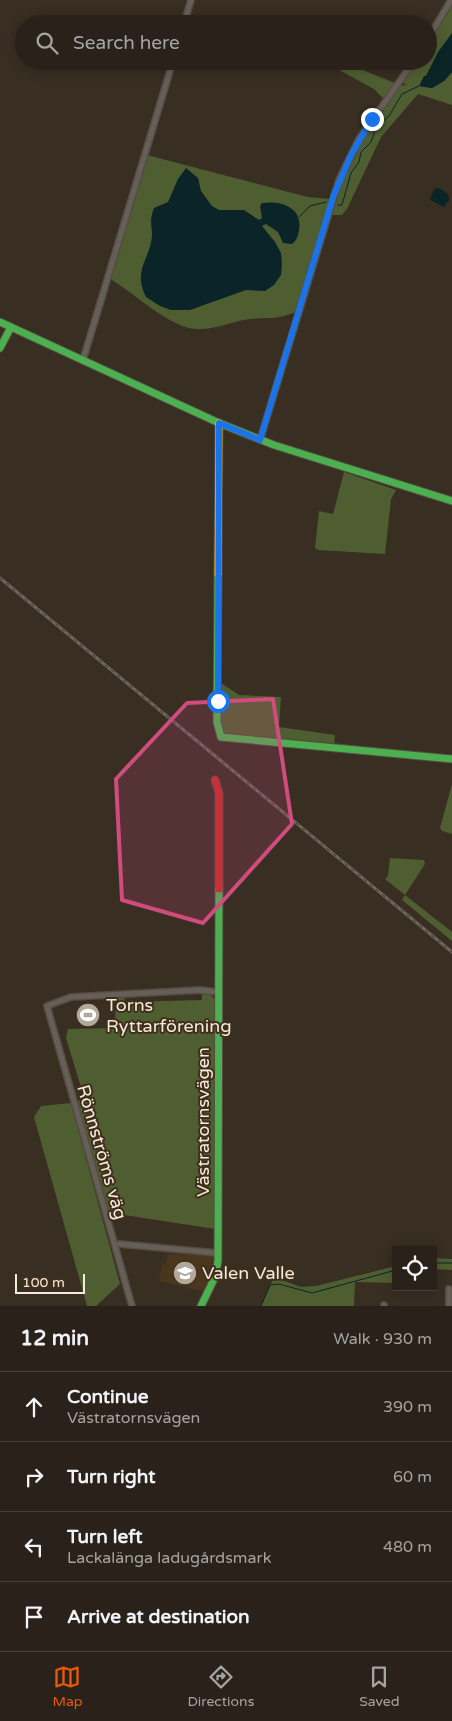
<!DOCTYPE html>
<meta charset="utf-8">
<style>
body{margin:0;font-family:"Varela Round",sans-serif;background:#322a23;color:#f1f3f6}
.controls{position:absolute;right:15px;bottom:15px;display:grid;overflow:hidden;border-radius:0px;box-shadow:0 2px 12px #0003}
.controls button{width:45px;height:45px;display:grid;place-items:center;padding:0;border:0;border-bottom:1px solid #463f39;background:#2a221a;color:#f1f3f6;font:25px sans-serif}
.scale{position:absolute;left:15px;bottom:12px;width:70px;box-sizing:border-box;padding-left:5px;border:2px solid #f5eade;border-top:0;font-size:14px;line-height:18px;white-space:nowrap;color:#f5eade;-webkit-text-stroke:4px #402f1a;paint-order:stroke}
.stop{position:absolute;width:15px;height:15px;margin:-11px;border:4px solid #1a73e8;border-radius:50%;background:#fff}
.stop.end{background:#1a73e8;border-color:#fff;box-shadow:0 1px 5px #0008}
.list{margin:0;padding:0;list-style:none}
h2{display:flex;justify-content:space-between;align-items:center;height:65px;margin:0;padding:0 20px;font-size:21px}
h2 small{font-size:16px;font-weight:400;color:#a5a4a2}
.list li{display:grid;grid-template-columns:32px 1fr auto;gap:15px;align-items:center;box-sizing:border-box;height:70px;padding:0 20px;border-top:1px solid #463f39}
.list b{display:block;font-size:19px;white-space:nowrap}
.list p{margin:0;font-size:16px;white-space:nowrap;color:#a5a4a2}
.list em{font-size:16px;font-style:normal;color:#a5a4a2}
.icon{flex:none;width:28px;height:28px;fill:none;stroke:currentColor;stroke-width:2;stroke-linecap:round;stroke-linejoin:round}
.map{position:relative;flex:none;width:452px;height:1306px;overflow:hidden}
.search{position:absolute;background:#2a221a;box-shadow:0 2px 12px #0003;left:15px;right:15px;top:15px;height:55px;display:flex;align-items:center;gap:12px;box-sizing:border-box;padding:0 18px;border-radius:28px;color:#a5a4a2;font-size:19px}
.sheet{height:345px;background:#2a221a}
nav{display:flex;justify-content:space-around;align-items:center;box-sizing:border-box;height:70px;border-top:1px solid #463f39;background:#2a221a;font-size:14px;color:#a5a4a2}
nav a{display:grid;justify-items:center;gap:2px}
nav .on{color:#ea580c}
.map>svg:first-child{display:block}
.built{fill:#49361d}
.green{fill:#4e5e31}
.water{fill:#0a2427}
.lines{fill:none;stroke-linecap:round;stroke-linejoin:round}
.stream{stroke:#0a2427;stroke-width:1}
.street-casing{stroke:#554c43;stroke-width:8}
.fast-casing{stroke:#554c43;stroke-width:9}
.slow-casing{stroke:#554c43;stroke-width:9}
.jam-casing{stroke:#554c43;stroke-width:9}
.street{stroke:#665f57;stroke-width:5}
.fast{stroke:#4caf50;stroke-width:7}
.slow{stroke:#ffc107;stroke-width:7}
.jam{stroke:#c62828;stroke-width:7}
.rail-casing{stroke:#6e6760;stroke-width:3}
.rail{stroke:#402f1a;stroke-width:1;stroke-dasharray:4;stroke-linecap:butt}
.route{stroke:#1a73e8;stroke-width:6}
.marked{fill:#cf4c7c;fill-opacity:0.2;stroke:#cf4c7c;stroke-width:4;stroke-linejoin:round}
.labels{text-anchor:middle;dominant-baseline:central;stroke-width:4;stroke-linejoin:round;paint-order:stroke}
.poi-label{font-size:18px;fill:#f5eade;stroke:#402f1a;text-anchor:start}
.street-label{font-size:18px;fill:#f5eade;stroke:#402f1a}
</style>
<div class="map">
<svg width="452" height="1306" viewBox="0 0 452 1306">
<rect width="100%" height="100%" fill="#382e22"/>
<polygon class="built" points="168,1254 214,1255 205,1292 159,1281 162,1264 166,1265"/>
<g class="green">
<path d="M452,2V33L420,86L432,88L444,81L452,72V105L418,94L381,137L347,209L342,215H330C344,165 368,130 398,87L407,84L401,83L417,61H428V43Z"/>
<polygon points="333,61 340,61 395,83 383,98 374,89 330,65"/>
<path d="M147,155L308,197L331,199L296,312C275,320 271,317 250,319C233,321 215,330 197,329C169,328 135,293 110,279Z"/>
<polygon points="344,472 396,490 391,499 385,554 318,550 315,548 319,511 333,514"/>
<polygon points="221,683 239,695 281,697 279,727 335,735 334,746 223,735 221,731"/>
<polygon points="452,784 452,834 442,831 440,828"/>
<polygon points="390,858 424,860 425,864 405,895 452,932 452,941 402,900 405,895 385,879 388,876"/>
<polygon points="202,992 209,993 216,1001 215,1229 111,1213 108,1209 77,1101 84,1100 84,1097 66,1038 68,1029 115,1028 116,996 124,995 125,1002 202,1000"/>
<polygon points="71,1103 120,1284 96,1306 87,1306 34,1117 41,1106"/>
<polygon points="433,1258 452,1259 452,1270 433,1269"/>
<polygon points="396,1266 396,1283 355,1282 354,1306 261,1306 274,1277 301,1287 316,1286"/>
</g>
<g class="water">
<polygon points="452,33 452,72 444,81 432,88 419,86 424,76 426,76 438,52"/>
<path d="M186,168L198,178L201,191L212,206L219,210H244L259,220L262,218L260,206L262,203C282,200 303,208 299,230C298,236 297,240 292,244L283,243L278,232L266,224L262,226L275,242L281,253L282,264L281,275L274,285L265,291L246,290L190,310H171L160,306L146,297C132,269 151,259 152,235C152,224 149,221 154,208L168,202L178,179Z"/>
<polygon points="439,188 448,194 449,200 444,207 430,200 434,189"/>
</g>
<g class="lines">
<g class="stream">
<polyline points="338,205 342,205 351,173 359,162 361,152 371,142 376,128 389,116 402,94 419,86"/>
<polyline points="299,217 310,206 326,202"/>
<polyline points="433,1263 452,1263"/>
<polyline points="261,1306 270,1285 279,1284 312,1293 396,1270"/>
</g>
<g class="street-casing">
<g id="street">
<polyline points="184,24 191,0"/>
<polyline points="428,39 451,0"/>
<polyline points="83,360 173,61"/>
<polyline points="260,440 339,180 359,139 414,61"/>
<polyline points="119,1244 218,1253"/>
<polyline points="132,1306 47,1006 71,997 200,990 218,992"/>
<polyline points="384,1306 384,1305"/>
<polyline points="449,1306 449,1289"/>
</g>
</g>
<g class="fast-casing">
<g id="fast">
<polyline points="0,322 219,423 274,445 452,501"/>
<polyline points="0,348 11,327"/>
<polyline points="218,574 217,722 221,737 452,759"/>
<polyline points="201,1306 215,1277 218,1261 219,889"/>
</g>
</g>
<g class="slow-casing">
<polyline id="slow" points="218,574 219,423"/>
</g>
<g class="jam-casing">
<polyline id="jam" points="215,780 219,793 219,889"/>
</g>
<use href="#street" class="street"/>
<use href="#fast" class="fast"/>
<use href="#slow" class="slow"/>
<use href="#jam" class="jam"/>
<g class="rail-casing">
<polyline id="rail" points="0,578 452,952"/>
</g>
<use href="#rail" class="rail"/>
</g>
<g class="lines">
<polyline class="route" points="218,701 219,423 260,440 333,197 351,155 372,119"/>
</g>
<path class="marked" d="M273,699L292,824L203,923L122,900L116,779L187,703Z"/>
<defs>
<g id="stadium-disc" transform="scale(1.25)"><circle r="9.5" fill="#b3a89c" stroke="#402f1a"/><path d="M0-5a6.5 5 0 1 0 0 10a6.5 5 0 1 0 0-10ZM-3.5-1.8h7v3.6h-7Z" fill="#fff"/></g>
<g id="school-disc" transform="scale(1.25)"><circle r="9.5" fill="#b3a89c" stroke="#402f1a"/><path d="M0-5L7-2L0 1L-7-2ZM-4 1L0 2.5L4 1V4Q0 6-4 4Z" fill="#fff"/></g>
</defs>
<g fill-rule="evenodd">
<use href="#stadium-disc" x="88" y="1015"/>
<use href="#school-disc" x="185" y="1273"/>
</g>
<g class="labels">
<g class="poi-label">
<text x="106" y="1005">Torns<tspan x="106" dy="21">Ryttarförening</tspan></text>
<text x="202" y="1273">Valen Valle</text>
</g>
<g class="street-label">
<text transform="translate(203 1122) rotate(-90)">Västratornsvägen</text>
<text transform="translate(102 1152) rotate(74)">Rönnströms väg</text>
</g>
</g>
</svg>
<div class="controls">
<button><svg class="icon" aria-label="locate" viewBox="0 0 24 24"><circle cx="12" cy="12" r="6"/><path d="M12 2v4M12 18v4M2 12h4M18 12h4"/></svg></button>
</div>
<div class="scale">100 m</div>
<div class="stop" style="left:218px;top:701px"></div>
<div class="stop end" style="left:372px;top:119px"></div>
<div class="search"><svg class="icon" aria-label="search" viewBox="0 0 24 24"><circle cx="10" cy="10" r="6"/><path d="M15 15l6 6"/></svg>Search here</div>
</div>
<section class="sheet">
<h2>12 min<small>Walk · 930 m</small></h2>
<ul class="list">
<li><svg class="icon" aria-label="ahead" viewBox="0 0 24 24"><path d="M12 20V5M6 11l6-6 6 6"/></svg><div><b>Continue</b><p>Västratornsvägen</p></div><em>390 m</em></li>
<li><svg class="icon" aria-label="right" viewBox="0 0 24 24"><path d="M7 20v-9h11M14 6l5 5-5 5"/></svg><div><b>Turn right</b></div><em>60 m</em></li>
<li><svg class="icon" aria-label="left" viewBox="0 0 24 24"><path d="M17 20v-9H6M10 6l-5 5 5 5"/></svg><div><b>Turn left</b><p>Lackalänga ladugårdsmark</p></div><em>480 m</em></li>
<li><svg class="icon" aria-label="arrive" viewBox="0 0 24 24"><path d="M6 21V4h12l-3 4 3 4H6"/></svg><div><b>Arrive at destination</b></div></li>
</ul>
</section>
<nav>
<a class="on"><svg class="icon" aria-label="map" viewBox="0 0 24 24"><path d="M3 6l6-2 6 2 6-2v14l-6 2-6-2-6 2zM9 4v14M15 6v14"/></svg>Map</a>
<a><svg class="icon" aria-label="directions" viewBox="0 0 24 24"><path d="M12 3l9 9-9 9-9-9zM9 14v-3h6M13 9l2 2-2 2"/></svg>Directions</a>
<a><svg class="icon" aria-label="saved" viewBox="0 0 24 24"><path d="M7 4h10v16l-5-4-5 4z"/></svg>Saved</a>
</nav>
